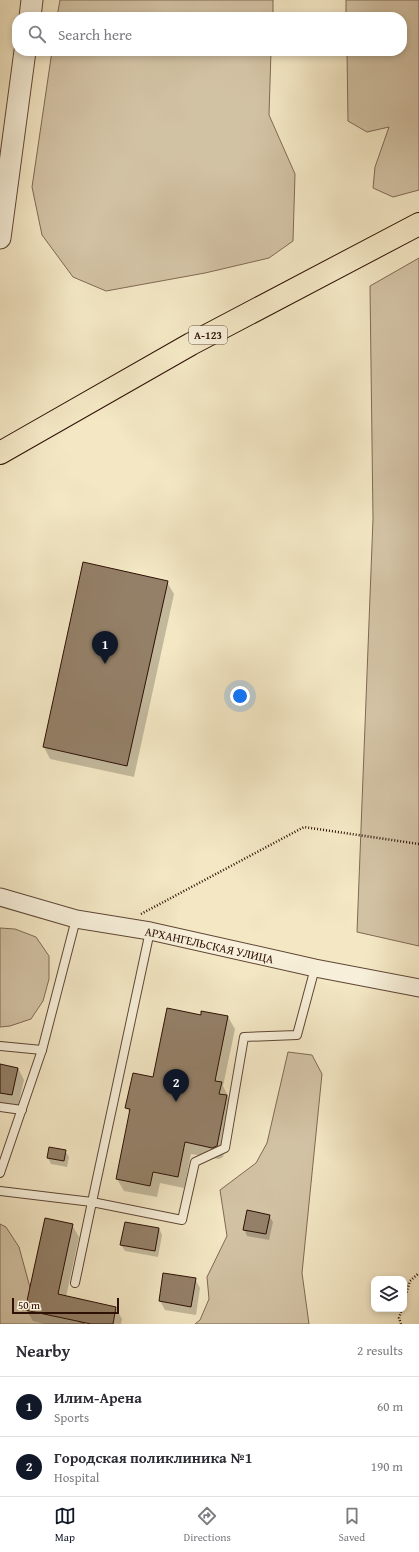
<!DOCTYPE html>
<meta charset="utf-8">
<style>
body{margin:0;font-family:"Gentium Book Plus",serif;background:#f7f7f7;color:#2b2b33}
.controls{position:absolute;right:12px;bottom:12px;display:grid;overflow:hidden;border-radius:8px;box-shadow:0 2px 6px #0003}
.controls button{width:36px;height:36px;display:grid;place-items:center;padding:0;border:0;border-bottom:1px solid #e1e1e2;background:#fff;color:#2b2b33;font:20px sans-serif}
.scale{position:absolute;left:12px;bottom:10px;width:107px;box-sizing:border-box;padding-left:4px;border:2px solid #2e1005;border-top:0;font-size:11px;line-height:14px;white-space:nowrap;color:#2e1005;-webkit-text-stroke:3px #f7efd9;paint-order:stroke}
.you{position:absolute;left:240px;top:696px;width:14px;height:14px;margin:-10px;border:3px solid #fff;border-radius:50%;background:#1a73e8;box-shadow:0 0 0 6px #1a73e833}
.badge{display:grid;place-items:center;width:26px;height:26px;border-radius:50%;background:#111827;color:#fff;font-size:13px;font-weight:700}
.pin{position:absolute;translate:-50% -33px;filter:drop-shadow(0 1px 2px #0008)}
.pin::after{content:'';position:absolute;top:21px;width:14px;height:12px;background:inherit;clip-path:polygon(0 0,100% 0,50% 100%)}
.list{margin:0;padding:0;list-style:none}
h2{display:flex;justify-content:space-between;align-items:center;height:52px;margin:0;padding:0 16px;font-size:17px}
h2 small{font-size:13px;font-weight:400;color:#7c7c81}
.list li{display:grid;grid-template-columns:26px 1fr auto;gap:12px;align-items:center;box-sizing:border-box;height:60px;padding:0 16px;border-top:1px solid #e1e1e2}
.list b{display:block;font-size:15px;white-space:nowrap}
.list p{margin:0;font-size:13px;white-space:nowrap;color:#7c7c81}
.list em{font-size:13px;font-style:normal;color:#7c7c81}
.icon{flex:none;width:22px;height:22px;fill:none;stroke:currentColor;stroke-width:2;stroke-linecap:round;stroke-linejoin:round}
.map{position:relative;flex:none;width:419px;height:1324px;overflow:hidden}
.search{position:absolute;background:#fff;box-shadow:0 2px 6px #0003;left:12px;right:12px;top:12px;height:44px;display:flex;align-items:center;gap:10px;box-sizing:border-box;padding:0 14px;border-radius:16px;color:#7c7c81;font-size:15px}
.sheet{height:172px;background:#fff}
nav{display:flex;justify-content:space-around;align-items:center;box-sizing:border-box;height:56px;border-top:1px solid #e1e1e2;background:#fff;font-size:11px;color:#7c7c81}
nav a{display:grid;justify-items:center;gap:2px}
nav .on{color:#111827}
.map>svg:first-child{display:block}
.green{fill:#d2c2a4;stroke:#806954}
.shadow{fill:#0003}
.building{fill:#948068;stroke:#2e1005}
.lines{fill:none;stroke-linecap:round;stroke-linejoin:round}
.service-casing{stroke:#5f4635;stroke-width:10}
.minor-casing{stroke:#5f4635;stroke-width:19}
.tertiary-casing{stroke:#5f4635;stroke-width:23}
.primary-casing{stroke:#2e1005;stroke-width:24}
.path{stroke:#2e1005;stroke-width:2.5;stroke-dasharray:1 2;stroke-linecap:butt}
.service{stroke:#f7efd9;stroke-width:8}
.minor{stroke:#f7efd9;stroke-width:17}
.tertiary{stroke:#f7efd9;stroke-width:21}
.primary{stroke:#f3e7c4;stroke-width:22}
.labels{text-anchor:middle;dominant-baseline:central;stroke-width:3;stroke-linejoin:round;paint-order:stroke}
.shield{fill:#f7efd9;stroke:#6a5345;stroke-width:1}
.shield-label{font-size:11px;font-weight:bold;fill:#2e1005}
.street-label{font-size:12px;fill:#2e1005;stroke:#f7efd9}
</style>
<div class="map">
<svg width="419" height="1324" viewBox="0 0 419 1324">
<rect width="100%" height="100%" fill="#f3e7c4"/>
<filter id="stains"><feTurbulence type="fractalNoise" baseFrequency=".005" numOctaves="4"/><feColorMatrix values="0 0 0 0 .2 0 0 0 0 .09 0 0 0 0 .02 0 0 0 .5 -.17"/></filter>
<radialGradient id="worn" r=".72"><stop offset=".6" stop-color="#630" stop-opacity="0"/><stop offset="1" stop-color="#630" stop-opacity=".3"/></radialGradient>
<g class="green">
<polygon points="60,0 273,0 273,17 57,17"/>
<polygon points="346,0 419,0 419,190 393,197 373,188 375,167 389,127 367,132 348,121 347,51 402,51 402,17 346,17"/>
<polygon points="52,51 271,51 269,115 295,174 293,241 269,258 205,273 106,291 73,277 42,235 32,187"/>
<polygon points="419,258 419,946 357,932 373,519 370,286"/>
<polygon points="0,928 15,929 36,937 49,956 49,979 43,1001 31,1019 10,1026 0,1027"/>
<polygon points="288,1052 312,1055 322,1074 302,1273 309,1324 195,1324 200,1320 209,1299 207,1277 227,1236 220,1190 256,1163 267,1143"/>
<polygon points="0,1224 6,1227 19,1247 31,1291 47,1308 85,1324 0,1324"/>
</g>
<g class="shadow">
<polygon points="167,582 174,594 134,777 50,759 44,747"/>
<polygon points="202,1012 228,1017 235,1029 223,1086 234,1108 223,1157 219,1159 191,1154 184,1188 160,1183 157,1197 124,1191 117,1179 130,1114 127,1108 154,1078 201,1016"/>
<polygon points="0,1065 18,1068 24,1080 18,1106 0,1102"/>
<polygon points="65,1151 69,1157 67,1167 51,1164 48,1158"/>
<polygon points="269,1216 273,1222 269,1240 247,1236 244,1229"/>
<polygon points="72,1225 79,1237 66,1297 116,1308 122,1319 121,1324 45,1324 33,1321 26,1310"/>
<polygon points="159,1228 162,1235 158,1257 125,1251 121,1245"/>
<polygon points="195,1279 200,1288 196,1315 165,1310 160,1301"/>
</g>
<g class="building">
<polygon points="83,562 168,581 127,766 43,747"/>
<polygon points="167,1008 201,1015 201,1011 228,1016 215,1081 222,1082 219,1094 227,1095 217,1146 212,1148 185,1142 178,1177 153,1172 150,1186 116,1179 130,1109 125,1108 133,1073 153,1077"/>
<polygon points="0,1064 18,1068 12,1095 0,1093"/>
<polygon points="49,1147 66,1150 64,1161 47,1158"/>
<polygon points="247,1210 270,1215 266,1234 243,1230"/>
<polygon points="45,1218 73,1224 58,1294 116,1307 113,1324 91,1324 25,1310"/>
<polygon points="125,1222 159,1228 155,1251 120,1245"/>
<polygon points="163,1273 196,1278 191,1307 159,1301"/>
</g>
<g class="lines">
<g class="service-casing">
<g id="service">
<polyline points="0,1046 42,1050"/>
<polyline points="0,1107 22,1110"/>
<polyline points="0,1173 42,1050 76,919"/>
<polyline points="0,1191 92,1202 150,931"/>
<polyline points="75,1283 92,1202 182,1220 195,1162 225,1148 244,1037 297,1035 315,968"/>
</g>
</g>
<g class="minor-casing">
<g id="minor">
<path id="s1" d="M0,897L76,919L150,931L315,968L419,988"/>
</g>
</g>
<g class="tertiary-casing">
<g id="tertiary">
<polyline points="30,17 32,0"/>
<polyline points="0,238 25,51"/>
</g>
</g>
<g class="primary-casing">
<polyline id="primary" points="0,453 191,344 419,224"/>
</g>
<g class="path">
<polyline points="141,914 304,827 419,844"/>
<polyline points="404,1301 410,1281 419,1273"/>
<polyline points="401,1324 399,1318 402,1309"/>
</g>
<use href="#service" class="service"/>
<use href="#minor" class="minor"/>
<use href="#tertiary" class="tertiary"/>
<use href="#primary" class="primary"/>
</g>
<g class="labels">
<rect class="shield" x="189" y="326" width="38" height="18" rx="3"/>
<g class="shield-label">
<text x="208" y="335">А-123</text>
</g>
<g class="street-label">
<text stroke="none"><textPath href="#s1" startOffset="215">АРХАНГЕЛЬСКАЯ УЛИЦА</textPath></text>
</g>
</g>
<rect width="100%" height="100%" filter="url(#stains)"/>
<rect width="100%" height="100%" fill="url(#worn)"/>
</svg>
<div class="controls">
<button><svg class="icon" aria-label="layers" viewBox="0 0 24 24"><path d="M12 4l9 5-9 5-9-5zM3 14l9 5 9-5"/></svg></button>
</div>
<div class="scale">50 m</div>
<div class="you"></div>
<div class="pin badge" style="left:105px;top:664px">1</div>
<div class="pin badge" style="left:176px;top:1102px">2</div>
<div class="search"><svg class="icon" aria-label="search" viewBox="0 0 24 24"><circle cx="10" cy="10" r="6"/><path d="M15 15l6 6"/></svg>Search here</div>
</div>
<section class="sheet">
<h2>Nearby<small>2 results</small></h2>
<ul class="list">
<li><span class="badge">1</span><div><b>Илим-Арена</b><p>Sports</p></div><em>60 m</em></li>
<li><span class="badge">2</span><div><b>Городская поликлиника №1</b><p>Hospital</p></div><em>190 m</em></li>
</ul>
</section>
<nav>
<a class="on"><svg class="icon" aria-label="map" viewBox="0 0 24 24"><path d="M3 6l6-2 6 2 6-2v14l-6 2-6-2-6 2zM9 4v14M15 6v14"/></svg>Map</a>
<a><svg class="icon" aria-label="directions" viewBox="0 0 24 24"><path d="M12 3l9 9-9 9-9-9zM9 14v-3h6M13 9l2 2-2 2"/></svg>Directions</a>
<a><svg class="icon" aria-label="saved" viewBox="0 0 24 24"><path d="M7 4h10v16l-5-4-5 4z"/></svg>Saved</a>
</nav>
